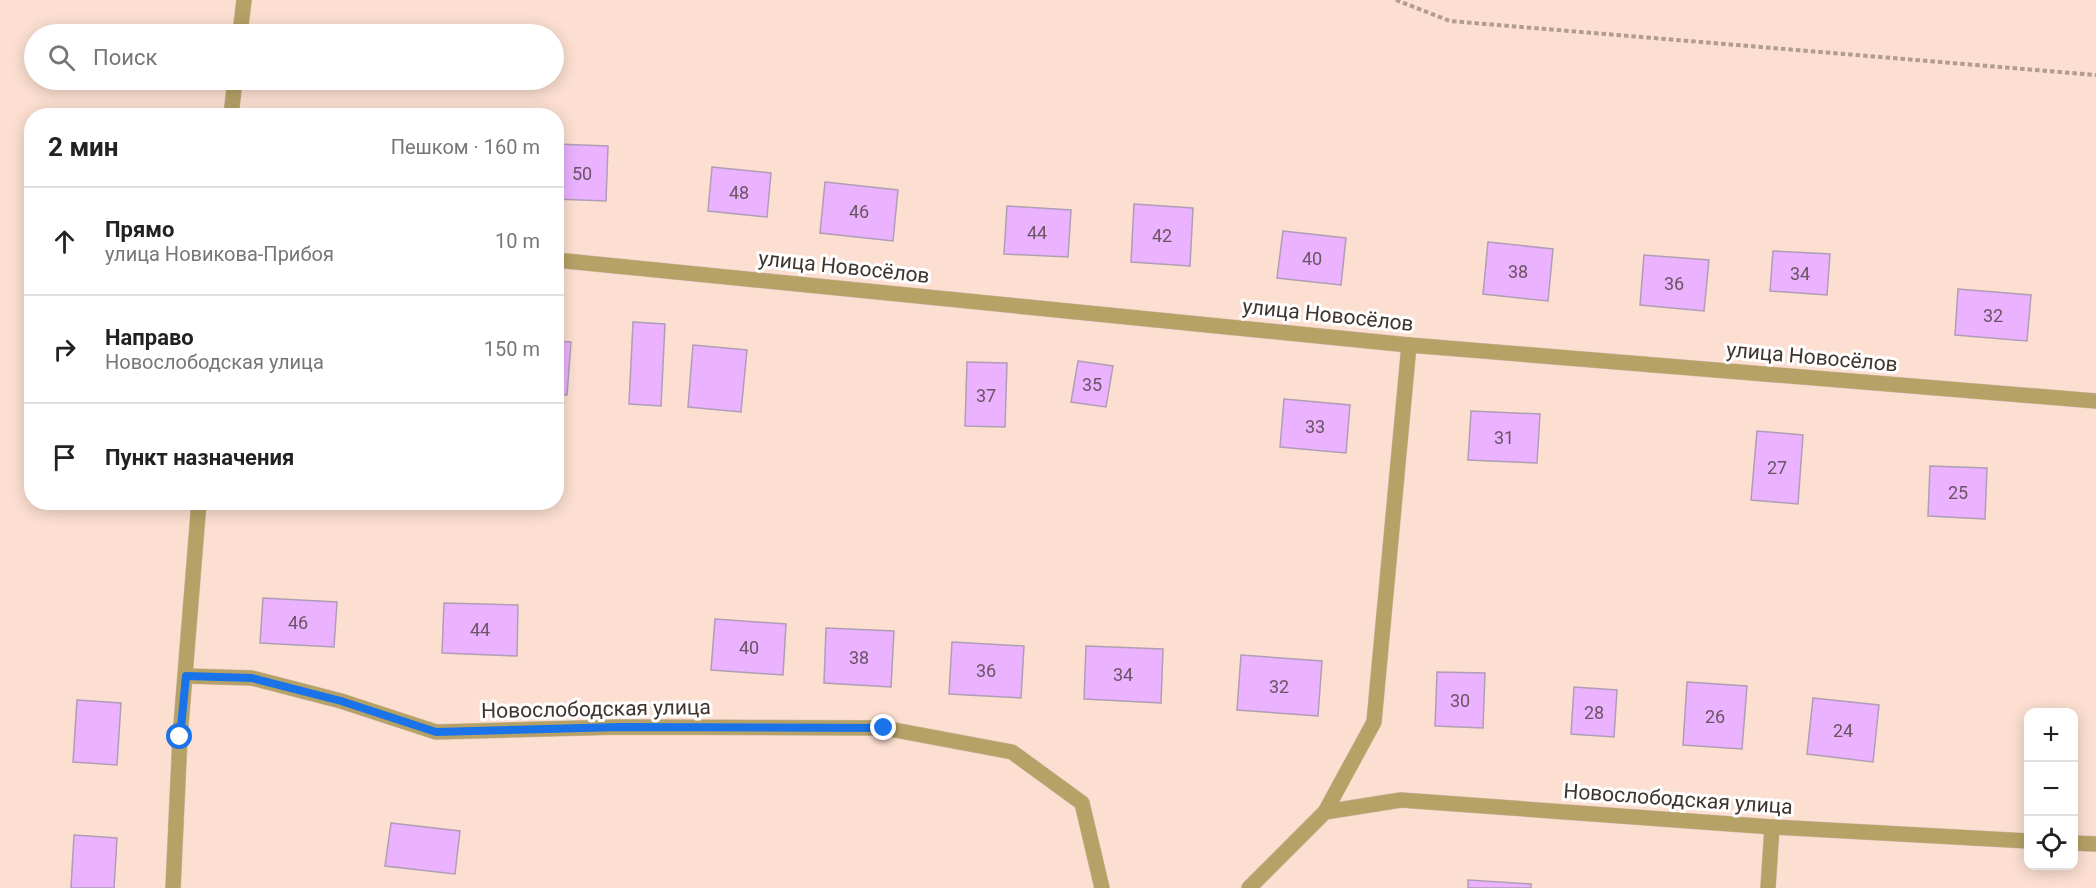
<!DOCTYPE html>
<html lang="ru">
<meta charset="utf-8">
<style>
body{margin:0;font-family:Roboto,sans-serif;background:#f6f6f6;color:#222}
.controls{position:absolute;right:18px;bottom:18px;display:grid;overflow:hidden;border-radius:12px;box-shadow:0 3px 15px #0003}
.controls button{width:54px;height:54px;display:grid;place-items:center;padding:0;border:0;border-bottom:2px solid #e0e0e0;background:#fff;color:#222;font:30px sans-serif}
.stop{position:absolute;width:18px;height:18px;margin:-14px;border:4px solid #1a73e8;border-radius:50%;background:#fff}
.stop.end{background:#1a73e8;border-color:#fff;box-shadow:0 2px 6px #0008}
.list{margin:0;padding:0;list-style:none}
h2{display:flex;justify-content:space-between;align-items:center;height:78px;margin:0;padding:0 24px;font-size:26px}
h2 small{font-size:20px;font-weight:400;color:#767676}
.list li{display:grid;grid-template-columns:39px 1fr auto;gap:18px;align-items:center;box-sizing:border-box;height:108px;padding:0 24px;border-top:2px solid #e0e0e0}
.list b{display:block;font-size:22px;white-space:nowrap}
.list p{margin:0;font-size:20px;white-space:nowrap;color:#767676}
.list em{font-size:20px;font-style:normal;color:#767676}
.icon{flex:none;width:33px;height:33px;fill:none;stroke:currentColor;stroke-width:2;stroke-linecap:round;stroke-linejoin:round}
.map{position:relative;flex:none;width:2096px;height:888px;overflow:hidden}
.search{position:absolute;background:#fff;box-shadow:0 3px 15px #0003;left:24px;top:24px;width:540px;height:66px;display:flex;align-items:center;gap:15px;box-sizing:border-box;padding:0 21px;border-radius:33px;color:#767676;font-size:22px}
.panel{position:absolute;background:#fff;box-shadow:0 3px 15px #0003;left:24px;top:108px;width:540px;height:402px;border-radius:24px}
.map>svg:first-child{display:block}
.building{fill:#ebb2ff;stroke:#af9eb5;stroke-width:1.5}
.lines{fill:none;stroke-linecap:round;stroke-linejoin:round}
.minor-casing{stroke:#d6bdb1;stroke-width:16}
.path{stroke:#b29c91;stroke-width:4;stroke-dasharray:4.5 3;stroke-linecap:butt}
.minor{stroke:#b6a267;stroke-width:15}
.route{stroke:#1a73e8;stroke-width:8}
.labels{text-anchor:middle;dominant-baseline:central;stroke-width:6;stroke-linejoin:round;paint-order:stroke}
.number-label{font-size:18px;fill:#6b5463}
.street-label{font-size:21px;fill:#40342f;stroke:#fff}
</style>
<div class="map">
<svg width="2096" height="888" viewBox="0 0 2096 888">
<rect width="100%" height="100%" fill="#fcdfd1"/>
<g class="building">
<polygon points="556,144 608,146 606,201 556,199"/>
<polygon points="712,167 771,173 767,217 708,211"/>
<polygon points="825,182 898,190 893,241 820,233"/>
<polygon points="1134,204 1193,208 1190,266 1131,262"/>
<polygon points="1007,206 1071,210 1068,257 1004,254"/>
<polygon points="1283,231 1346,238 1341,285 1277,278"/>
<polygon points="1488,242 1553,249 1548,301 1483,294"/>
<polygon points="1773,251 1830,254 1827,295 1770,291"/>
<polygon points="1644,255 1709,260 1704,311 1640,305"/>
<polygon points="1958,289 2031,295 2027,341 1955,335"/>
<polygon points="633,322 665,324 661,406 629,404"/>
<polygon points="556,341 571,342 567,395 556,394"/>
<polygon points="693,345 747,350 741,412 688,407"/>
<polygon points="1078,361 1113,366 1106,407 1071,402"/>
<polygon points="967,362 1007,363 1005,427 965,426"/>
<polygon points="1284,399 1350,405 1346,453 1280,447"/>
<polygon points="1471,411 1540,414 1537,463 1468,460"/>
<polygon points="1757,431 1803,435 1798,504 1751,500"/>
<polygon points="1930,466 1987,468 1985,519 1928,516"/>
<polygon points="263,598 337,602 334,647 260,643"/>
<polygon points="444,603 518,605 517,656 442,653"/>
<polygon points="715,619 786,624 783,675 711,670"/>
<polygon points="826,628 894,631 891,687 824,683"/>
<polygon points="952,642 1024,646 1021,698 949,694"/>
<polygon points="1086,646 1163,649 1161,703 1084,699"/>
<polygon points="1241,655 1322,661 1318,716 1237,710"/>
<polygon points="1437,672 1485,673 1483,728 1435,726"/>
<polygon points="1687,682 1747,686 1742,749 1683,745"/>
<polygon points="1574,687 1617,690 1614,737 1571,734"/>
<polygon points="1813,698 1879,705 1873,762 1807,754"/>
<polygon points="77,700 121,703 117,765 73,762"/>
<polygon points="391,823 460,831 455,874 385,866"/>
<polygon points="74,835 117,838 114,888 71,888"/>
<polygon points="1468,880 1531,884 1531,888 1468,888"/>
</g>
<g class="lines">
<g class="minor-casing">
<g id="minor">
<polyline points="240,34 244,0"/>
<polyline points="231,116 235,80"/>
<polyline points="556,260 1409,345 2096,401"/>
<polyline points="186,676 252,678 341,701 436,732 619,727 884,728 1012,752 1082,803 1102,888"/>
<polyline points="1325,812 1401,800 1772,827 2028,841"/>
<polyline points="2074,843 2096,844"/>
<polyline points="173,888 180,737 199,502"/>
<polyline points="1249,888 1325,812 1374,722 1409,345"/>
<polyline points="1768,888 1772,827"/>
</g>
</g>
<polyline class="path" points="1396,0 1450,21 2096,75"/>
<use href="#minor" class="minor"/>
</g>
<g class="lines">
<polyline class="route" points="180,737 186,676 252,678 341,701 436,732 620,727 884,728"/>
</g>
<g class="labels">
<g class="number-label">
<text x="582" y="173">50</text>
<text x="739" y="192">48</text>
<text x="859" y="211">46</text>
<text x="1037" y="232">44</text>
<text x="1162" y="235">42</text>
<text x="1312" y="258">40</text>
<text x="1518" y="271">38</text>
<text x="1800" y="273">34</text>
<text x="1674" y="283">36</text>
<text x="1993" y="315">32</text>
<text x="1092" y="384">35</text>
<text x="986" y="395">37</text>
<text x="1315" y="426">33</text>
<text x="1504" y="437">31</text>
<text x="1777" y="467">27</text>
<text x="1958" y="492">25</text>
<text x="298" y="622">46</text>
<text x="480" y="629">44</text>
<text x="749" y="647">40</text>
<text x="859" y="657">38</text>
<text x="986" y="670">36</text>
<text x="1123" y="674">34</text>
<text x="1279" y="686">32</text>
<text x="1460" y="700">30</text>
<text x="1594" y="712">28</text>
<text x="1715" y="716">26</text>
<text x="1843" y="730">24</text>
</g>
<g class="street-label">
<text transform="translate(844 267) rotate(6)">улица Новосёлов</text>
<text transform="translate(1328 315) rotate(6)">улица Новосёлов</text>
<text transform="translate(1812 357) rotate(5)">улица Новосёлов</text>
<text transform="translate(596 709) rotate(-1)">Новослободская улица</text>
<text transform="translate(1678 799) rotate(4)">Новослободская улица</text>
</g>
</g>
</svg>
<div class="controls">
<button>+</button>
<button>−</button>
<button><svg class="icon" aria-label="locate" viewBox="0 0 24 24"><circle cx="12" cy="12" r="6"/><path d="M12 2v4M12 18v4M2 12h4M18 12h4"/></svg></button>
</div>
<div class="stop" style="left:180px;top:737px"></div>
<div class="stop end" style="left:884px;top:728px"></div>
<div class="search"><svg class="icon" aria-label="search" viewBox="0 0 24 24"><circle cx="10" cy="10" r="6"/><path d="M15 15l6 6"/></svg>Поиск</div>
<section class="panel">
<h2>2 мин<small>Пешком · 160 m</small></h2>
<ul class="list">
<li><svg class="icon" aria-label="ahead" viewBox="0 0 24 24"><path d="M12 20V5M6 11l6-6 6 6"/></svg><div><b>Прямо</b><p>улица Новикова-Прибоя</p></div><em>10 m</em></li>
<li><svg class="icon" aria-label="right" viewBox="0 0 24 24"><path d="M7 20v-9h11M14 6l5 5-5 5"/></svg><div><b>Направо</b><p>Новослободская улица</p></div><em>150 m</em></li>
<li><svg class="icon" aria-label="arrive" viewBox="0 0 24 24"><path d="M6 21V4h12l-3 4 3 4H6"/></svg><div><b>Пункт назначения</b></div></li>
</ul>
</section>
</div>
